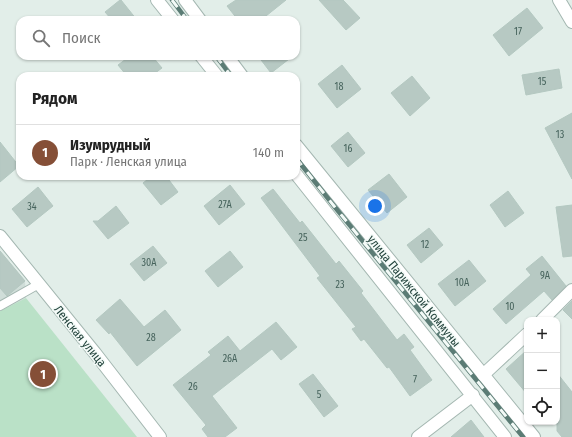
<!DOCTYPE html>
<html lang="ru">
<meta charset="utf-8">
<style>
body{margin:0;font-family:"Fira Sans Condensed",sans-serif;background:#f2f2f2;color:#222}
.controls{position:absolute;right:12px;bottom:12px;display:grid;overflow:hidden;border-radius:8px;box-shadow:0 1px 3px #0004}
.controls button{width:36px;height:36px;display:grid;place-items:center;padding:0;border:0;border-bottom:1px solid #e0e0e0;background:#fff;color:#222;font:20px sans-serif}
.you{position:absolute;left:375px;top:206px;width:14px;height:14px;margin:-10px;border:3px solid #fff;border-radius:50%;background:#1a73e8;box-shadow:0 0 0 6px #1a73e833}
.badge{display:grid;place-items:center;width:26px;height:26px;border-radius:50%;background:#854f37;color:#fff;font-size:13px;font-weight:700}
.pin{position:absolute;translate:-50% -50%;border:2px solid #fff;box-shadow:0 1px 4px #0006}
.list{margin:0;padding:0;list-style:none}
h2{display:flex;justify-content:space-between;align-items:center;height:52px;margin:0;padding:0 16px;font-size:17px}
h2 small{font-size:13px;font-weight:400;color:#767676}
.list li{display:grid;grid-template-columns:26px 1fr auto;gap:12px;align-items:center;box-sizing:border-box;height:56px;padding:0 16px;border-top:1px solid #e0e0e0}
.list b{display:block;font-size:15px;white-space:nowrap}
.list p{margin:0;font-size:13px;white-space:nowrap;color:#767676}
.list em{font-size:13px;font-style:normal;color:#767676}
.icon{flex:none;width:22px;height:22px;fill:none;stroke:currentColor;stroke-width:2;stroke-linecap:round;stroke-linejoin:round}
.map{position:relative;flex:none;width:572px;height:437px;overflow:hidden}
.search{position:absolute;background:#fff;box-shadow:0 1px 3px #0004;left:16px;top:16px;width:284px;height:44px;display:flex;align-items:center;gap:10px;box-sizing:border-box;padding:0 14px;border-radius:12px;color:#767676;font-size:15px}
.panel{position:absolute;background:#fff;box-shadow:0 1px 3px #0004;left:16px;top:72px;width:284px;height:108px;border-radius:12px}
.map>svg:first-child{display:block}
.built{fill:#d0ded9}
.green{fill:#bae1c7}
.building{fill:#b7c9c3;stroke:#b4c8c1}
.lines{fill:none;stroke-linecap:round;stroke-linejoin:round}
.lane-casing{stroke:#a4b7b1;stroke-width:10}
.street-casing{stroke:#a4b7b1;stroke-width:14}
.lane{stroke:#fff;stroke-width:8}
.street{stroke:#fff;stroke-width:12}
.rail-casing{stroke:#5b7c75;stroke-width:4.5}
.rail{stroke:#f3faf7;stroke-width:3;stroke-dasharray:9;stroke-linecap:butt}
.labels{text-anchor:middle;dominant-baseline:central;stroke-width:3;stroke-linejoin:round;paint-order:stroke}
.number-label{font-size:10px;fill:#46635c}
.street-label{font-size:12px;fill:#20413a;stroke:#f3faf7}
</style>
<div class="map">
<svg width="572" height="437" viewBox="0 0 572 437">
<rect width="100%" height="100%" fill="#e2eee9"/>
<polygon class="built" points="0,251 25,281 26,298 0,311"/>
<polygon class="green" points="26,298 137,437 0,437 0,311"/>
<g class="building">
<polygon points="120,0 121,0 137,20 112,20 105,12"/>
<polygon points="236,0 286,0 261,20 238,20 227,6"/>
<polygon points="319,0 343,0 360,18 346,30"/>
<polygon points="527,8 543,28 509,56 493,35"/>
<polygon points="130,56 152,56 162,68 151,76 127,76 118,65"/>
<polygon points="258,56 293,56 271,73"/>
<polygon points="342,65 361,89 337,108 318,84"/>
<polygon points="559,69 562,88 526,95 522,75"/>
<polygon points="412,76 430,98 410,116 391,93"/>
<polygon points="572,113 572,179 545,128"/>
<polygon points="348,132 365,153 348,167 331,146"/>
<polygon points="0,142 19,166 0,182"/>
<polygon points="389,174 407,197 387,213 368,190"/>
<polygon points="152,176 166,176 178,192 161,205 143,183"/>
<polygon points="230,185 245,204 219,225 204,206"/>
<polygon points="38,187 53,206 27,227 12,209"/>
<polygon points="273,189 300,223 302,221 336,264 339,261 363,291 361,293 397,340 404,334 414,347 410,350 432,380 410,396 389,367 387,368 364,339 361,341 352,329 356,327 317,278 320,276 261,198"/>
<polygon points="508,191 524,213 505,227 490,205"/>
<polygon points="572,205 572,256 563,257 556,207"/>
<polygon points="116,206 129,223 108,239 93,221 98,221"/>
<polygon points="429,228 443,245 421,263 407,245"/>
<polygon points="153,246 167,263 144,281 130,264"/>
<polygon points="0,251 25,281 7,296 0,288"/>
<polygon points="230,251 243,267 218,287 205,271"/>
<polygon points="542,256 566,286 552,300 544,291 506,324 493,309 531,275 526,269"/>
<polygon points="469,260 486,281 455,306 438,284"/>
<polygon points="120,299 144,327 165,310 181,330 137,366 110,332 109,334 96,320"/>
<polygon points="572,301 572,319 563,310"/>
<polygon points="276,322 297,347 281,360 272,349 212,396 237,428 225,437 208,437 202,429 206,425 173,385 211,355 208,352 228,336 240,351"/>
<polygon points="527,350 527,394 506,369"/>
<polygon points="557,373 572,392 572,437 562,437 557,431"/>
<polygon points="313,374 338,406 324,417 299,384"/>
<polygon points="471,420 484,437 451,437"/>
</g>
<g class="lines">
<g class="lane-casing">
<polyline id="lane" points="0,306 39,284"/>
</g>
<g class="street-casing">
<g id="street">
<polyline points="157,0 173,20"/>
<polyline points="185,0 200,20"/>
<polyline points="559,0 572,22"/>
<polyline points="201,56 217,76"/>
<polyline points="227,56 242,76"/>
<polyline points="296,145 534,437"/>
<polyline points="296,174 505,437"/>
<polyline points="0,236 95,353 160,437"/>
<polyline points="542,320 572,290"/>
<polyline points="483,375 527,334"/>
<polyline points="418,437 473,395"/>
</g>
</g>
<use href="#lane" class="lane"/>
<use href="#street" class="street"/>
<g class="rail-casing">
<g id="rail">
<polyline points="172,0 187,20"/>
<polyline points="216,56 231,76"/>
<polyline points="296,158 334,206 523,437"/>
</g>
</g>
<use href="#rail" class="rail"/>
</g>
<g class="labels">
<g class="number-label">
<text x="518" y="32">17</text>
<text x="542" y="82">15</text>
<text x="339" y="87">18</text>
<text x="560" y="135">13</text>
<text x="348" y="149">16</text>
<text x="225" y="205">27А</text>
<text x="32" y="207">34</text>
<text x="303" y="238">25</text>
<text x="425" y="245">12</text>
<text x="149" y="263">30А</text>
<text x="545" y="276">9А</text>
<text x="462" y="283">10А</text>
<text x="340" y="285">23</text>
<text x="510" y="307">10</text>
<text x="151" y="338">28</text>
<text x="230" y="359">26А</text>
<text x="415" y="380">7</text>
<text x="193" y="387">26</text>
<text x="319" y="395">5</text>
</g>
<g class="street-label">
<text transform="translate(414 291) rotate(51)">улица Парижской Коммуны</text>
<text transform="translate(80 336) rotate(51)">Ленская улица</text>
</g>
</g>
</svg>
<div class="controls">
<button>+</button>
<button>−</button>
<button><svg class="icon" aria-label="locate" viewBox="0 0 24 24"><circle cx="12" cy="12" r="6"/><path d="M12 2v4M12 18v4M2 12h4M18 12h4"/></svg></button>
</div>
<div class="you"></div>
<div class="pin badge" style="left:43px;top:374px">1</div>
<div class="search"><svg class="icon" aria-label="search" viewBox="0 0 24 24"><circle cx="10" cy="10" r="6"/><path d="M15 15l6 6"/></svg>Поиск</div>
<section class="panel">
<h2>Рядом<small></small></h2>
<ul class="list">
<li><span class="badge">1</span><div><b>Изумрудный</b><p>Парк · Ленская улица</p></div><em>140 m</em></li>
</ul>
</section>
</div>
